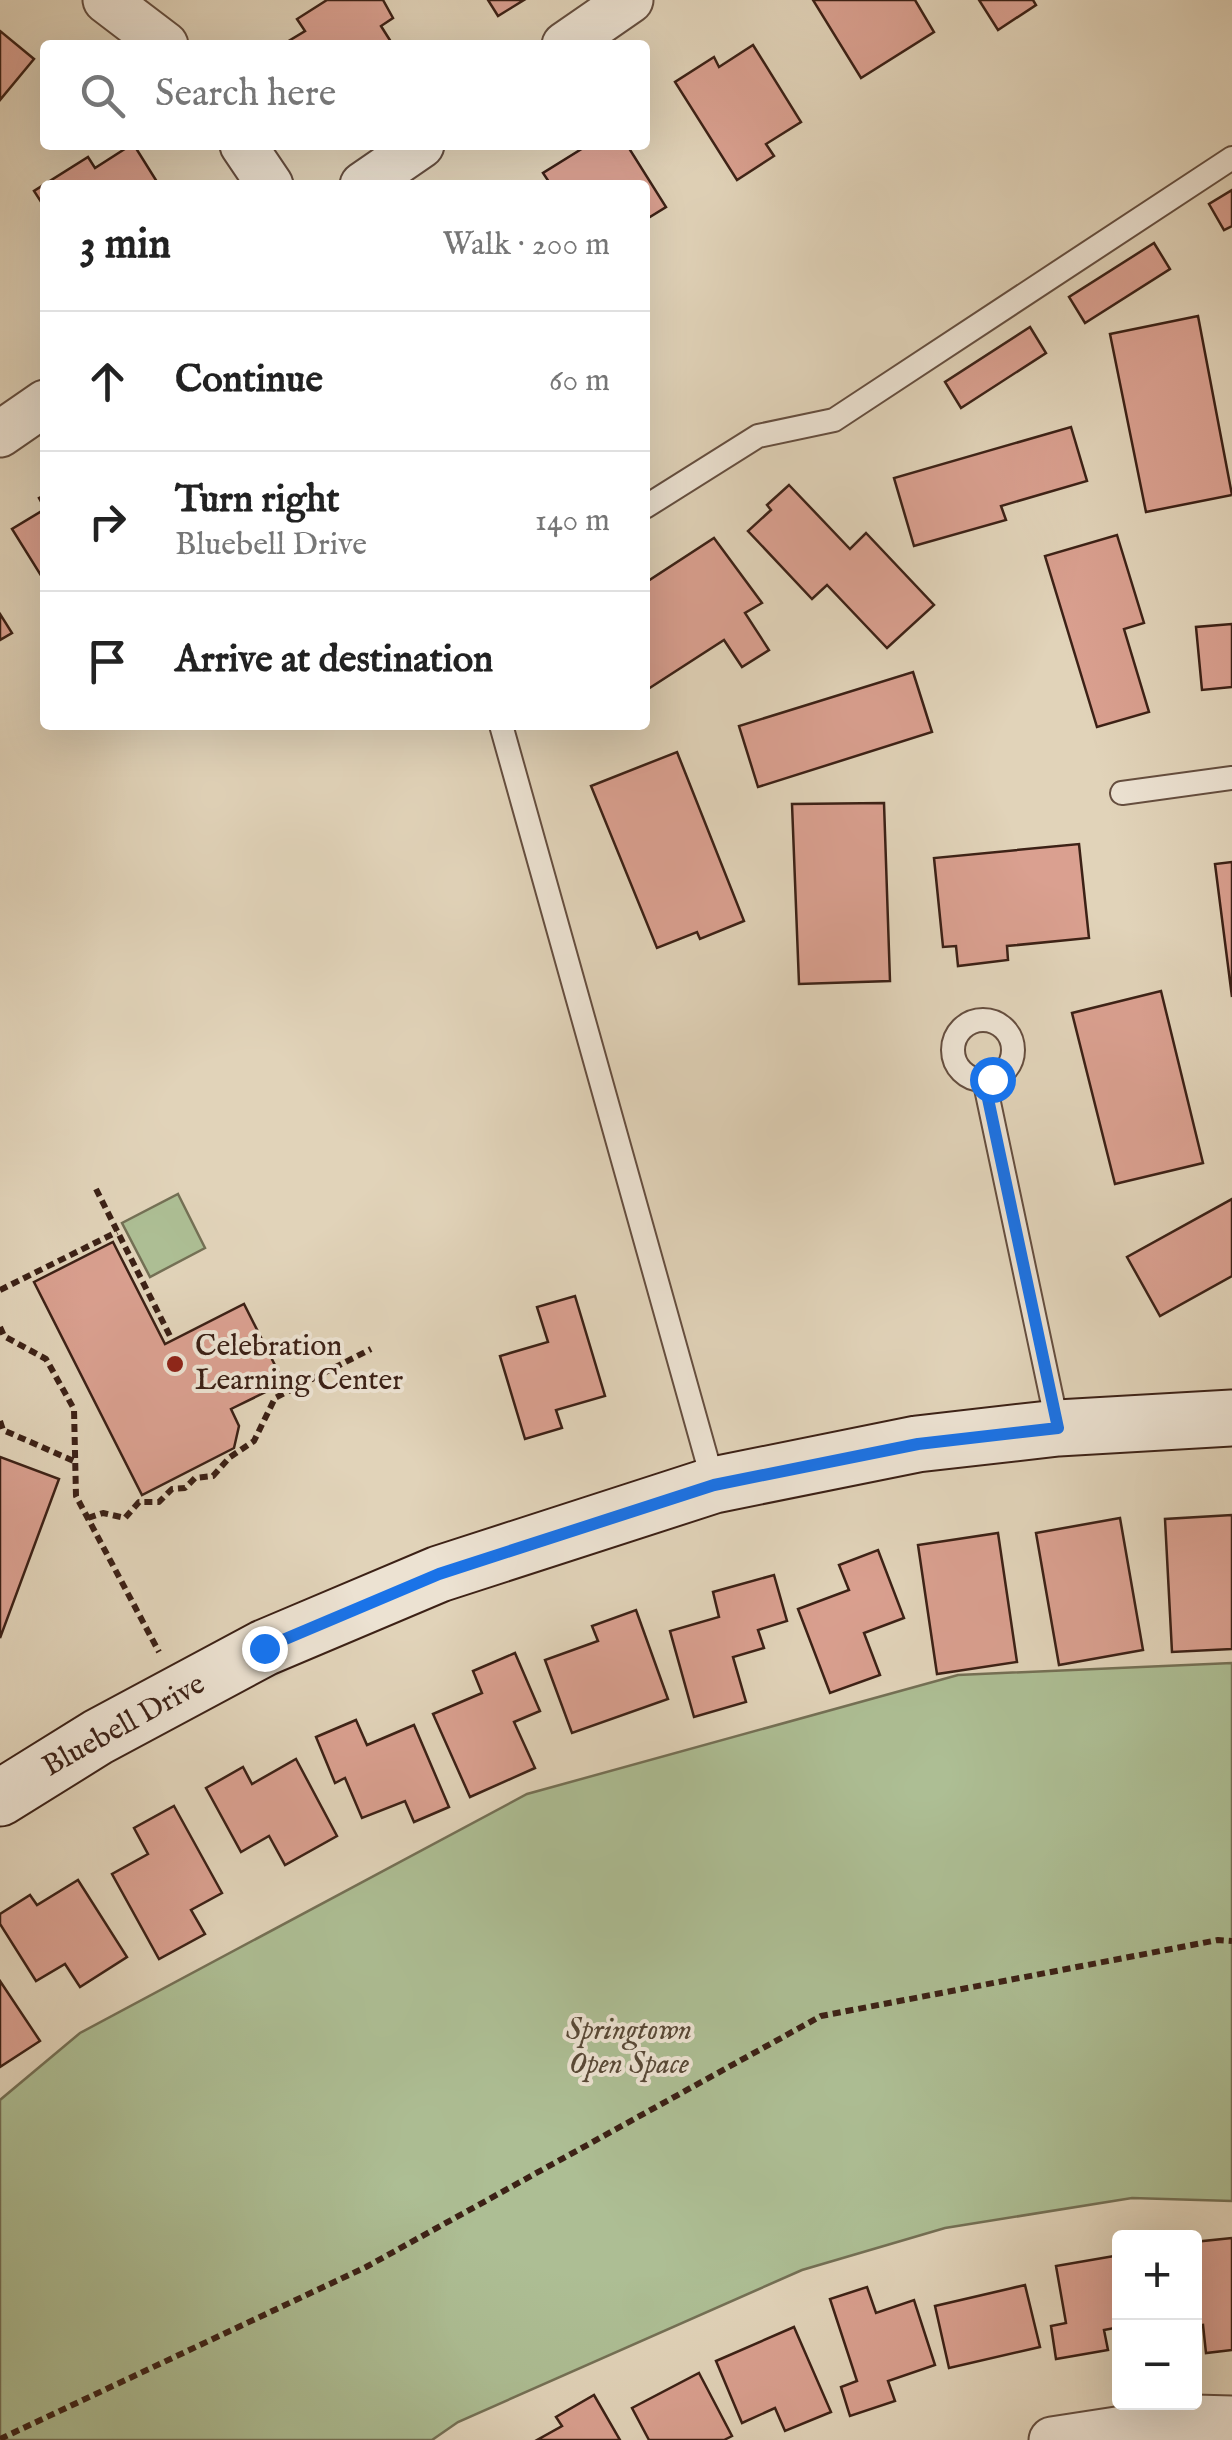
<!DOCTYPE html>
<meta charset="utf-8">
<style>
body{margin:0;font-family:"IM FELL English",serif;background:#f6f6f6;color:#222}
.controls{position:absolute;right:30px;bottom:30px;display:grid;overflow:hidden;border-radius:10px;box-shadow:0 10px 40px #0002}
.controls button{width:90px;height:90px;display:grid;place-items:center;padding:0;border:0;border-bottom:2px solid #e0e0e0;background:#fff;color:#222;font:50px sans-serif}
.stop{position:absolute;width:30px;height:30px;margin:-22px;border:8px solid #1a73e8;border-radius:50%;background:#fff}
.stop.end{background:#1a73e8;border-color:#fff;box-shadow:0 2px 10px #0008}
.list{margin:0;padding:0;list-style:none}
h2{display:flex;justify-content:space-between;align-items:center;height:130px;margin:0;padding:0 40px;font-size:42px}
h2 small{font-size:32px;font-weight:400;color:#767676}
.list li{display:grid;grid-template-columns:65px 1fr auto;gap:30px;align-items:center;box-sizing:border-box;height:140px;padding:0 40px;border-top:2px solid #e0e0e0}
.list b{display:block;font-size:38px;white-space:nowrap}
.list p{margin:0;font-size:32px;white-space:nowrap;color:#767676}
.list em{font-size:32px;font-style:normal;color:#767676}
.icon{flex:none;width:55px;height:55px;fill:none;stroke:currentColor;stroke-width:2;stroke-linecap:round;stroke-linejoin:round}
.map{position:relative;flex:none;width:1232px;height:2440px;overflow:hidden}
.search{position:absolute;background:#fff;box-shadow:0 10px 40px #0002;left:40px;top:40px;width:610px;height:110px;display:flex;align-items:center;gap:25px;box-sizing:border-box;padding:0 35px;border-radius:10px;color:#767676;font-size:38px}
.panel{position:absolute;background:#fff;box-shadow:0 10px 40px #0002;left:40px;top:180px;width:610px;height:550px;border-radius:10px}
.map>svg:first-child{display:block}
.green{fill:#adbe94;stroke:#747055;stroke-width:2.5}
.building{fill:#daa090;stroke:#3c2116;stroke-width:2.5}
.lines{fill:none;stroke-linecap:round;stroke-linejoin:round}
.lane-casing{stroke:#654e3f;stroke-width:26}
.street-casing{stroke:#654e3f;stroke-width:49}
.secondary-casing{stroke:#3c2116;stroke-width:59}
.path{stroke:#3c2116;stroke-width:6;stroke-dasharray:8 5;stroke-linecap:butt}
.lane{stroke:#ece2d2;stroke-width:22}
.street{stroke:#ece2d2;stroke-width:45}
.secondary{stroke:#ece2d2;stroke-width:55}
.route{stroke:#1a73e8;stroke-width:12}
.poi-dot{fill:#8f2418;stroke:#ece2d2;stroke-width:4}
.labels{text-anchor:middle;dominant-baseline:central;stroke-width:8;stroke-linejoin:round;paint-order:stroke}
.poi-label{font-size:30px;fill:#3c2116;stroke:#ece2d2;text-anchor:start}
.street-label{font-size:30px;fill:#3c2116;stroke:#ece2d2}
.park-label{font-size:30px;font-style:italic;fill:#584836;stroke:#ece2d2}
</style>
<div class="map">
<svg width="1232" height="2440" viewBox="0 0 1232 2440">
<rect width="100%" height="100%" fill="#e1d3b9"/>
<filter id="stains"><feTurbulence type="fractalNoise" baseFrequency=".002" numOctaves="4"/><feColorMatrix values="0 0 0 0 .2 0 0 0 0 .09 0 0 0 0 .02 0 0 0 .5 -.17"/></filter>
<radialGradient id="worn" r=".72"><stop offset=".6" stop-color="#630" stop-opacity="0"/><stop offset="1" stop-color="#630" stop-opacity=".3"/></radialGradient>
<g class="green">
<polygon points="178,1194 205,1248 150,1277 122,1223"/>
<polygon points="1232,1663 1232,2201 1132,2198 945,2228 802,2270 458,2422 432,2440 0,2440 0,2100 80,2033 527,1794 958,1675"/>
</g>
<g class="building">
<polygon points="327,0 383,0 393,18 381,26 393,45 282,45 305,31 297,19"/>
<polygon points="488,0 524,0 498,16"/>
<polygon points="813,0 915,0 934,32 861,78"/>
<polygon points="979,0 1033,0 1036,5 998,30"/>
<polygon points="0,31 34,59 0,100"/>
<polygon points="753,45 801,122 766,144 774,156 737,180 675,82 714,57 719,67"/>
<polygon points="131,145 134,145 159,185 45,185 45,208 34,191 88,157 95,168"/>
<polygon points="588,145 627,145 666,207 645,220 645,185 551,185 543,173"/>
<polygon points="1232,190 1232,226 1224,230 1209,204"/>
<polygon points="1154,243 1170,269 1085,323 1069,297"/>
<polygon points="1198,316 1232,495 1146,512 1110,334"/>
<polygon points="1030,327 1046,353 961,408 945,382"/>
<polygon points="1071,427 1087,481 1001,506 1006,520 914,546 894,478"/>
<polygon points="789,485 850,549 866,533 934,605 887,648 827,585 812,599 748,531 771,510 767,505"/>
<polygon points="45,495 45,582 12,529 45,509 39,498"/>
<polygon points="1117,535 1144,623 1124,629 1149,712 1097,727 1045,556"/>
<polygon points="714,538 762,603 745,613 769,650 742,667 724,640 645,691 645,583"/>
<polygon points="0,614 12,633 0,640"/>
<polygon points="1232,624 1232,687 1202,690 1196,627"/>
<polygon points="913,672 932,732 758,787 739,726"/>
<polygon points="677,752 744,921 700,939 697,932 657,948 591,786"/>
<polygon points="884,803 890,981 799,984 792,804"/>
<polygon points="1079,844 1089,938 1007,946 1008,960 958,966 956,946 943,947 934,858"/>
<polygon points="1232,862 1232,997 1215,864"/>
<polygon points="1161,991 1203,1163 1115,1184 1072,1013"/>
<polygon points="1232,1199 1232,1276 1160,1316 1127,1257"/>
<polygon points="113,1242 165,1344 244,1304 284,1383 231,1409 239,1426 234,1448 142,1495 34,1282"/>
<polygon points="575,1296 605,1396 556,1410 562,1428 525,1439 500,1356 548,1342 537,1307"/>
<polygon points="0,1457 59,1479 0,1638"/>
<polygon points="1232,1515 1232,1649 1172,1652 1165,1519"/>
<polygon points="1120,1518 1143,1650 1059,1665 1036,1533"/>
<polygon points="998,1533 1017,1662 937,1674 918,1545"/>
<polygon points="878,1550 904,1618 864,1633 880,1675 830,1693 798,1609 849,1590 839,1565"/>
<polygon points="774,1575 787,1621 758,1630 764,1648 733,1657 746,1702 694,1717 670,1631 719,1617 713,1592"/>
<polygon points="636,1610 668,1699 572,1733 545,1660 598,1641 592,1626"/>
<polygon points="515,1653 540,1711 514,1722 535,1768 470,1797 433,1714 482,1693 473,1671"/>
<polygon points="356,1720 367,1745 414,1725 449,1807 414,1822 405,1801 362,1818 345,1778 335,1783 316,1737"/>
<polygon points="296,1759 337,1836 285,1865 269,1836 241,1852 206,1788 243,1767 252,1784"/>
<polygon points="174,1806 222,1893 191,1910 205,1934 159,1959 112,1874 148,1854 134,1828"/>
<polygon points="78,1880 127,1957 80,1987 65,1964 36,1981 0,1924 0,1914 30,1895 37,1905"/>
<polygon points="0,1981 40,2041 0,2067"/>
<polygon points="1232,2238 1232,2350 1206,2353 1203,2325 1194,2326 1194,2242"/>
<polygon points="1120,2255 1120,2327 1104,2330 1108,2350 1056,2359 1051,2326 1066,2323 1056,2266"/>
<polygon points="1025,2285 1040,2347 949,2368 935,2306"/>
<polygon points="867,2287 876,2313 914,2300 935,2365 888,2381 895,2401 850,2416 841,2387 857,2381 830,2299"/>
<polygon points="794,2327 831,2412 785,2431 775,2408 742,2423 716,2361"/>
<polygon points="699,2373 732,2436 724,2440 649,2440 632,2408"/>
<polygon points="594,2395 620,2440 537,2440 562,2426 556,2417"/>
</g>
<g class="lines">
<g class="lane-casing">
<g id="lane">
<polyline points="645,507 758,436 834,420 1232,158"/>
<polyline points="501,725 714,1485"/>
<polyline points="1122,793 1232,778"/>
<circle cx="983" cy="1050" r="30"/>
<polyline points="984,1079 1058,1428"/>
</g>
</g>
<g class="street-casing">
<g id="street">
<polyline points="106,0 165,45"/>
<polyline points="565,45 630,0"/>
<polyline points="243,145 270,185"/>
<polyline points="363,185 421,145"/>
<polyline points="0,434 45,403"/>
<polyline points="1052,2440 1195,2418 1232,2419"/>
</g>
</g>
<g class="secondary-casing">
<polyline id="secondary" points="0,1798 98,1737 264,1648 439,1574 714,1485 917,1444 1058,1428 1232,1418"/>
</g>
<g class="path">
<polyline points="96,1189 170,1336"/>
<polyline points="0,1290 117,1232"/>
<polyline points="0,1327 4,1336 46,1359 74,1409 76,1496 159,1652"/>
<polyline points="0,1421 3,1430 76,1462"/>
<polyline points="88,1518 103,1513 125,1518 139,1502 159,1502 172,1489 185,1488 195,1478 213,1476 230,1457 254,1441 275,1398 371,1349"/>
<polyline points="0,2439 366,2267 821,2016 1218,1940 1232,1941"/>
</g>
<use href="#lane" class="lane"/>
<use href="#street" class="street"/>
<use href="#secondary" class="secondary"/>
</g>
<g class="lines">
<polyline class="route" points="264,1648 439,1574 714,1485 918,1444 1058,1428 984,1080 992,1079"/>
</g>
<circle class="poi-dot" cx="175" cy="1364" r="10"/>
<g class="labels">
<g class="poi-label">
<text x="195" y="1347">Celebration<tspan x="195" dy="34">Learning Center</tspan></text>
</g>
<g class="street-label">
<text transform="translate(124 1726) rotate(-29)">Bluebell Drive</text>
</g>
<g class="park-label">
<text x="629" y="2031">Springtown<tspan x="629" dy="34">Open Space</tspan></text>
</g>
</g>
<rect width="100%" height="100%" filter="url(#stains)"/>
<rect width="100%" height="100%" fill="url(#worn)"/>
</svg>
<div class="controls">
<button>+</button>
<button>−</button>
</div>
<div class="stop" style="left:992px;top:1079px"></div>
<div class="stop end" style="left:264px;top:1648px"></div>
<div class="search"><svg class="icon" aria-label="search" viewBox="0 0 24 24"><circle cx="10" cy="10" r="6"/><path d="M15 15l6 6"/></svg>Search here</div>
<section class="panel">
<h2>3 min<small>Walk · 200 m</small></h2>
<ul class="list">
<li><svg class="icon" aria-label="ahead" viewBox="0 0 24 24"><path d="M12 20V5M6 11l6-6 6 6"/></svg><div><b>Continue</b></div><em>60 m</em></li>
<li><svg class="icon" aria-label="right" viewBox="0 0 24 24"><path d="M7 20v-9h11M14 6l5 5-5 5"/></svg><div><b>Turn right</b><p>Bluebell Drive</p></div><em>140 m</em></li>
<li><svg class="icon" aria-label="arrive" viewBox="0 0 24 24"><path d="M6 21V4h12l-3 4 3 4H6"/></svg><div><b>Arrive at destination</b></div></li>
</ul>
</section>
</div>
